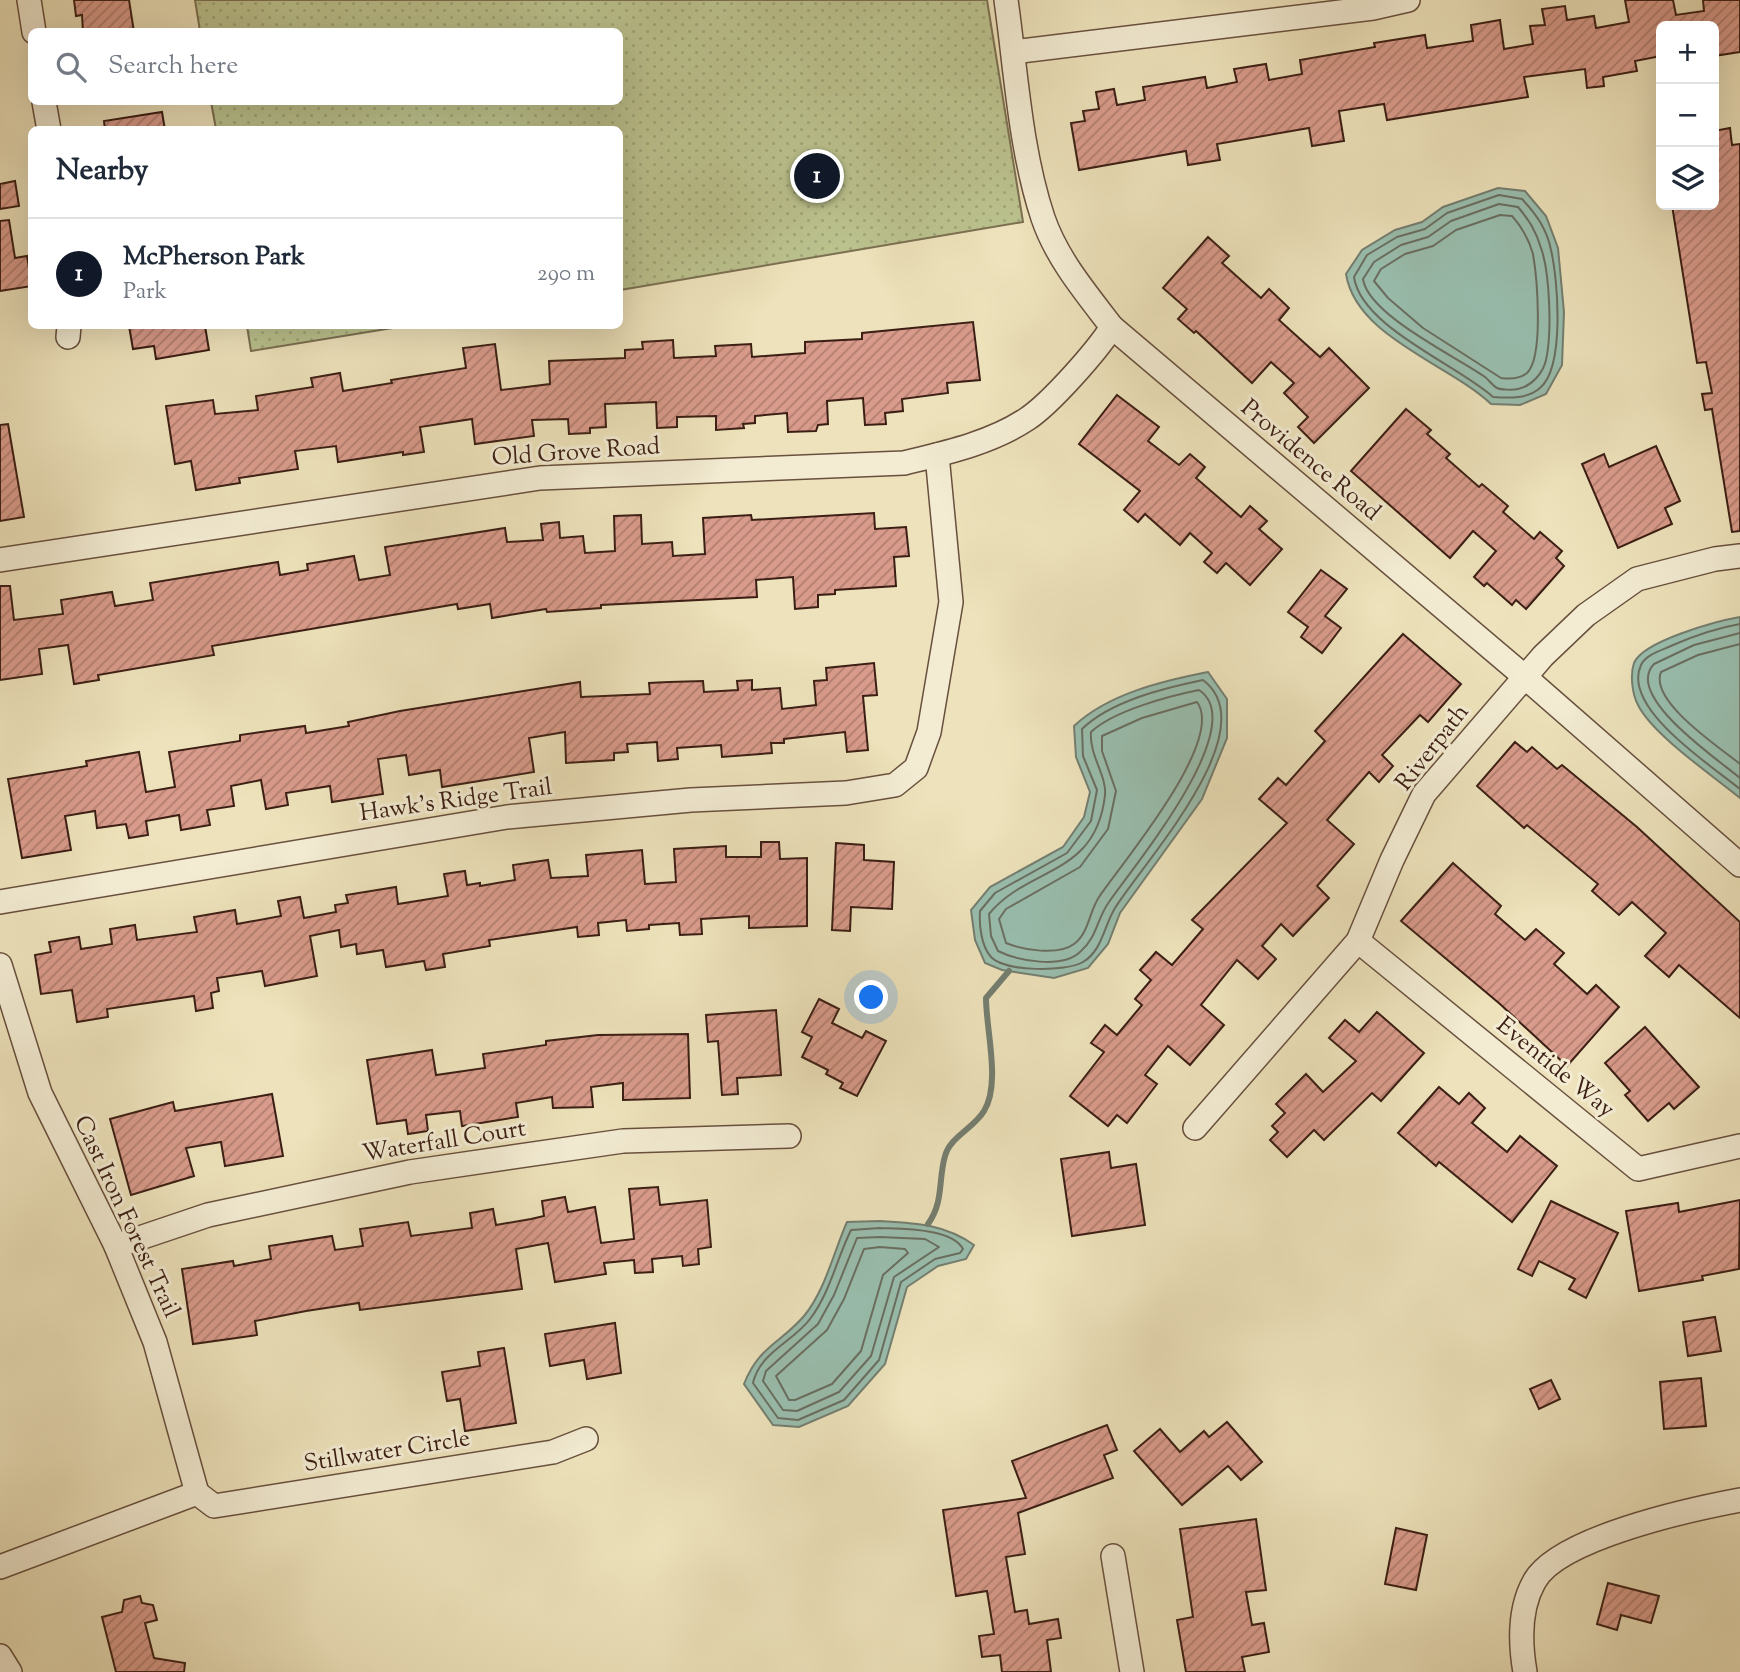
<!DOCTYPE html>
<meta charset="utf-8">
<style>
body{margin:0;font-family:"Sorts Mill Goudy",serif;background:#f6f6f7;color:#1f2937}
.controls{position:absolute;right:21px;top:21px;display:grid;overflow:hidden;border-radius:10px;box-shadow:0 7px 28px #0002}
.controls button{width:63px;height:63px;display:grid;place-items:center;padding:0;border:0;border-bottom:2px solid #e0e1e3;background:#fff;color:#1f2937;font:35px sans-serif}
.you{position:absolute;left:872px;top:998px;width:24px;height:24px;margin:-18px;border:5px solid #fff;border-radius:50%;background:#1a73e8;box-shadow:0 0 0 10px #1a73e833}
.badge{display:grid;place-items:center;width:46px;height:46px;border-radius:50%;background:#111827;color:#fff;font-size:23px;font-weight:700}
.pin{position:absolute;translate:-50% -50%;border:4px solid #fff;box-shadow:0 2px 7px #0006}
.list{margin:0;padding:0;list-style:none}
h2{display:flex;justify-content:space-between;align-items:center;height:91px;margin:0;padding:0 28px;font-size:30px}
h2 small{font-size:23px;font-weight:400;color:#747a83}
.list li{display:grid;grid-template-columns:46px 1fr auto;gap:21px;align-items:center;box-sizing:border-box;height:112px;padding:0 28px;border-top:2px solid #e0e1e3}
.list b{display:block;font-size:26px;white-space:nowrap}
.list p{margin:0;font-size:23px;white-space:nowrap;color:#747a83}
.list em{font-size:23px;font-style:normal;color:#747a83}
.icon{flex:none;width:38px;height:38px;fill:none;stroke:currentColor;stroke-width:2;stroke-linecap:round;stroke-linejoin:round}
.map{position:relative;flex:none;width:1740px;height:1672px;overflow:hidden}
.search{position:absolute;background:#fff;box-shadow:0 7px 28px #0002;left:28px;top:28px;width:595px;height:77px;display:flex;align-items:center;gap:18px;box-sizing:border-box;padding:0 24px;border-radius:10px;color:#747a83;font-size:26px}
.panel{position:absolute;background:#fff;box-shadow:0 7px 28px #0002;left:28px;top:126px;width:595px;height:203px;border-radius:10px}
.map>svg:first-child{display:block}
.green{fill:url(#green-dots);stroke:#7c7051;stroke-width:2}
.water{fill:#99beae;stroke:#747e70;stroke-width:2}
.lines{fill:none;stroke-linecap:round;stroke-linejoin:round}
.shore{stroke:#6a6e61;stroke-width:2}
.stream{stroke:#747e70;stroke-width:6}
.building{fill:url(#building-hatch);stroke:#3c1f14;stroke-width:2}
.minor-casing{stroke:#68503e;stroke-width:26}
.minor{stroke:#f3ecd3;stroke-width:23}
.labels{text-anchor:middle;dominant-baseline:central;stroke-width:6;stroke-linejoin:round;paint-order:stroke}
.street-label{font-size:24px;fill:#3c1f14;stroke:#f3ecd3}
</style>
<div class="map">
<svg width="1740" height="1672" viewBox="0 0 1740 1672">
<defs>
<pattern id="green-dots" width="8" height="8" patternUnits="userSpaceOnUse" patternTransform="scale(1.75)"><rect width="8" height="8" fill="#bbc28e"/><path d="M2 2h.1M6 6h.1" fill="none" stroke="#a2a67a" stroke-width="1.8" stroke-linecap="round"/></pattern>
<pattern id="building-hatch" width="6" height="6" patternUnits="userSpaceOnUse" patternTransform="scale(1.75)"><rect width="6" height="6" fill="#d99b8b"/><path d="M-1 1l2-2M0 6l6-6M5 7l2-2" fill="none" stroke="#b17e70"/></pattern>
</defs>
<rect width="100%" height="100%" fill="#ede2bb"/>
<filter id="stains"><feTurbulence type="fractalNoise" baseFrequency=".00286" numOctaves="4"/><feColorMatrix values="0 0 0 0 .2 0 0 0 0 .09 0 0 0 0 .02 0 0 0 .5 -.17"/></filter>
<radialGradient id="worn" r=".72"><stop offset=".6" stop-color="#630" stop-opacity="0"/><stop offset="1" stop-color="#630" stop-opacity=".3"/></radialGradient>
<g class="green">
<polygon points="195,0 987,0 1023,222 620,290 620,130 216,129 211,102 620,102 620,32 200,31"/>
<polygon points="247,326 405,326 251,351"/>
</g>
<g class="water">
<path d="M1498,188L1525,191L1546,216L1558,248L1564,312L1562,365L1546,394L1520,405L1491,404C1449,364 1356,337 1346,274L1362,250L1395,230L1422,222L1443,207Z"/>
<path d="M1740,617V798C1712,775 1653,735 1638,705C1632,694 1630,674 1634,663C1643,641 1717,621 1740,617Z"/>
<path d="M1208,672L1227,699V738L1202,799L1120,913L1108,944L1088,968L1054,978L1002,970L985,963L975,940L971,910L990,887L1063,847L1084,817L1090,792L1076,757L1074,726C1108,694 1162,681 1208,672Z"/>
<path d="M880,1221C915,1223 945,1224 974,1245L966,1259L938,1266L907,1287L885,1364L848,1406L799,1427L773,1425L744,1384C759,1346 781,1343 804,1316C825,1291 834,1251 847,1222Z"/>
</g>
<g class="lines">
<g class="shore">
<path d="M1499,195L1522,199C1536,214 1547,229 1551,250C1558,280 1565,367 1540,388C1528,399 1509,398 1493,397C1458,365 1361,327 1354,277L1367,255L1397,237L1425,229L1447,213Z"/>
<path d="M1499,204L1518,207C1529,220 1536,231 1541,248C1550,273 1552,334 1546,360C1543,373 1532,386 1518,389C1513,390 1501,390 1497,388C1493,386 1489,380 1485,377C1457,357 1368,315 1363,279L1374,262L1401,245L1428,237L1451,221Z"/>
<path d="M1500,215L1512,216C1522,227 1529,240 1533,254C1537,277 1544,357 1527,373C1520,379 1509,379 1501,378L1423,328L1388,298L1374,281L1381,269L1405,254L1433,246L1456,230Z"/>
<path d="M1740,624C1717,628 1694,636 1673,645C1663,650 1646,654 1641,665C1621,708 1712,766 1740,789"/>
<path d="M1740,633L1694,645L1654,664C1623,696 1719,760 1740,778"/>
<path d="M1740,644L1698,655L1661,672C1649,701 1719,747 1740,764"/>
<path d="M1203,680C1268,729 1142,864 1115,908C1104,926 1102,951 1083,962C1066,972 1005,972 991,957C981,946 979,924 980,911L995,893L1067,853L1091,821L1097,790L1083,756L1082,729C1111,701 1164,688 1203,680Z"/>
<path d="M1199,690C1252,725 1133,867 1109,902C1097,918 1097,938 1080,952C1062,969 1018,961 998,951L991,936L989,914C1028,866 1096,877 1105,795C1107,776 1089,755 1091,732C1113,711 1169,696 1199,690Z"/>
<path d="M1197,702C1226,741 1121,864 1099,897C1089,912 1089,933 1074,944C1058,956 1023,950 1006,943L999,919L1006,909L1080,867L1108,829L1116,791L1102,751V736L1142,718Z"/>
<path d="M880,1228C902,1229 952,1228 963,1249L960,1253L935,1259L901,1282L879,1360L844,1400L798,1420L778,1418L753,1383C760,1352 793,1342 810,1319C830,1293 837,1258 851,1230Z"/>
<polygon points="880,1237 925,1239 939,1247 894,1277 871,1356 839,1392 797,1411 783,1410 763,1381 766,1371 818,1324 834,1295 857,1238"/>
<polygon points="880,1247 905,1249 908,1253 883,1275 861,1351 832,1384 795,1400 789,1400 776,1376 827,1330 844,1299 864,1249"/>
</g>
<path class="stream" d="M928,1224C944,1202 938,1180 945,1156C950,1137 974,1128 984,1111C1001,1084 986,1030 986,998L1009,971"/>
</g>
<g class="building">
<polygon points="74,0 129,0 134,32 83,32 82,15 76,16"/>
<polygon points="1625,0 1673,0 1676,15 1704,11 1703,0 1740,0 1740,52 1714,56 1714,26 1661,26 1661,56 1635,61 1637,71 1603,77 1604,86 1587,88 1585,69 1524,77 1528,97 1387,120 1384,104 1339,111 1344,141 1312,146 1309,128 1217,144 1220,160 1188,165 1186,151 1079,170 1071,123 1085,121 1083,111 1099,109 1096,92 1114,89 1117,105 1145,100 1143,87 1205,77 1207,88 1237,82 1234,69 1266,64 1269,80 1302,74 1300,60 1375,47 1374,43 1425,35 1427,48 1473,41 1471,25 1500,20 1504,49 1533,44 1530,26 1545,25 1542,9 1565,6 1567,20 1594,16 1596,28 1629,22"/>
<polygon points="162,112 165,130 105,130 104,121"/>
<polygon points="1730,128 1732,145 1740,144 1740,531 1732,532 1712,409 1705,410 1702,394 1712,393 1706,362 1697,363 1672,205 1714,205 1714,131"/>
<polygon points="15,181 19,206 0,209 0,184"/>
<polygon points="9,220 15,258 27,256 32,286 0,291 0,221"/>
<polygon points="1208,237 1229,256 1222,263 1261,298 1269,289 1289,308 1279,320 1320,357 1329,348 1369,388 1314,443 1298,427 1308,417 1284,393 1294,383 1271,362 1252,383 1196,331 1194,333 1178,319 1187,309 1163,288"/>
<polygon points="973,322 980,380 947,383 948,393 902,399 903,411 885,413 886,424 865,425 863,398 827,401 828,424 818,425 816,431 788,432 787,413 755,416 755,423 743,424 744,428 716,430 716,416 677,417 677,427 657,428 656,402 605,404 606,427 590,428 590,433 569,434 568,419 532,420 534,436 475,444 472,419 420,427 424,452 403,455 403,452 338,462 336,446 295,451 298,469 239,478 240,483 196,490 191,461 175,464 166,406 213,400 215,414 258,410 256,396 313,387 311,378 340,373 343,391 392,383 391,380 466,368 463,348 495,344 501,390 550,384 549,361 625,358 625,350 643,349 642,342 673,340 674,358 716,356 715,346 751,344 752,357 805,353 805,342 862,339 862,333"/>
<polygon points="129,326 205,326 209,350 156,359 154,346 133,349"/>
<polygon points="1117,395 1159,427 1148,441 1179,465 1190,454 1205,467 1196,478 1241,517 1250,506 1267,521 1259,529 1282,549 1250,585 1226,563 1217,573 1204,562 1212,553 1190,533 1180,545 1145,514 1138,522 1124,510 1140,491 1079,444"/>
<polygon points="1406,409 1431,430 1427,434 1450,454 1446,458 1479,487 1482,484 1508,506 1503,512 1534,539 1540,532 1562,551 1556,558 1564,566 1526,609 1516,600 1512,605 1487,583 1484,586 1474,577 1496,551 1473,531 1450,558 1351,471"/>
<polygon points="8,424 24,517 0,521 0,425"/>
<polygon points="1656,446 1680,501 1665,508 1672,524 1618,548 1582,464 1604,454 1609,467"/>
<polygon points="874,513 875,529 906,527 909,556 894,557 896,586 835,590 835,594 818,595 818,607 795,609 793,577 756,580 757,597 601,605 601,608 547,612 546,609 492,618 490,604 458,609 457,604 212,646 214,655 98,675 99,680 74,684 68,645 39,649 42,674 0,680 0,586 10,586 14,620 63,614 61,600 112,592 115,606 153,600 150,583 278,562 280,575 308,570 307,564 354,556 359,580 390,575 385,547 505,528 507,542 543,540 541,524 559,522 560,538 583,536 585,553 615,551 614,516 641,515 642,544 672,542 673,556 705,554 703,518 751,515 752,520"/>
<polygon points="1321,570 1347,589 1325,616 1341,628 1322,653 1301,637 1308,627 1288,612"/>
<polygon points="1403,634 1461,684 1428,722 1420,715 1382,755 1393,766 1379,782 1369,772 1327,820 1354,844 1317,886 1329,898 1293,936 1281,924 1262,946 1276,959 1258,979 1237,960 1201,1005 1224,1025 1190,1065 1168,1046 1145,1075 1157,1084 1127,1123 1117,1115 1108,1126 1070,1096 1104,1052 1091,1043 1105,1025 1117,1035 1142,1005 1135,999 1151,980 1140,970 1156,952 1172,965 1203,929 1192,920 1287,823 1259,799 1278,778 1286,785 1325,741 1315,731"/>
<polygon points="874,663 877,695 863,696 868,750 847,752 845,732 784,739 784,743 771,743 772,753 722,757 721,745 677,748 678,759 658,761 657,742 627,744 628,752 614,753 614,760 566,763 565,732 529,738 534,772 442,787 440,770 409,775 406,755 378,759 383,794 332,802 330,786 286,793 288,805 266,809 261,780 231,786 234,806 207,810 210,825 181,830 179,815 146,821 148,835 129,838 126,824 97,828 95,811 65,816 71,850 22,858 8,779 87,766 86,761 139,752 146,792 175,787 169,752 240,741 240,735 305,726 306,733 349,726 348,722 400,711 580,682 581,697 650,694 649,683 669,682 703,681 704,692 738,690 737,681 752,680 752,690 780,688 782,709 816,705 814,681 827,680 826,668"/>
<polygon points="1515,742 1527,752 1532,747 1557,769 1562,765 1637,827 1740,922 1740,1018 1679,965 1669,977 1645,956 1666,933 1632,902 1619,915 1592,891 1598,884 1527,825 1524,828 1477,786"/>
<polygon points="761,842 779,842 780,859 807,858 807,926 749,928 749,916 701,919 702,934 680,935 679,923 649,925 649,929 627,931 626,920 598,923 599,935 578,937 577,927 489,940 490,946 443,954 445,967 426,970 424,961 386,967 383,950 357,954 356,944 341,947 339,930 310,936 317,976 265,986 262,971 217,978 219,991 211,993 213,1008 196,1011 194,996 107,1009 108,1017 77,1022 72,990 41,994 35,955 51,952 49,942 79,937 81,949 112,944 110,929 135,925 137,940 197,932 194,917 235,910 237,924 281,916 278,901 300,897 304,918 336,912 335,905 348,903 346,895 396,887 398,904 448,896 444,874 465,871 467,885 480,883 480,886 515,880 513,865 548,860 551,878 588,876 586,855 642,850 645,884 676,882 674,849 726,846 726,857 761,857"/>
<polygon points="836,843 864,845 864,860 894,862 892,909 851,907 850,931 832,930"/>
<polygon points="1453,863 1501,906 1495,914 1525,940 1536,929 1564,953 1554,964 1587,994 1596,985 1619,1007 1567,1066 1500,1004 1401,921"/>
<polygon points="819,999 839,1009 832,1023 862,1038 866,1031 886,1041 857,1096 840,1088 843,1083 826,1074 828,1070 802,1057 812,1037 802,1032"/>
<polygon points="776,1010 781,1075 737,1078 738,1094 722,1095 718,1041 708,1042 706,1015"/>
<polygon points="1377,1012 1424,1053 1381,1101 1372,1093 1324,1140 1314,1130 1287,1157 1270,1140 1278,1132 1272,1126 1285,1113 1276,1104 1306,1074 1323,1092 1356,1061 1329,1038 1345,1020 1359,1032"/>
<polygon points="1645,1027 1699,1087 1674,1109 1669,1103 1648,1121 1625,1095 1630,1091 1605,1063"/>
<polygon points="688,1034 690,1098 623,1100 623,1083 591,1087 593,1107 553,1108 552,1097 516,1103 518,1117 462,1126 460,1111 426,1115 428,1131 408,1134 406,1120 377,1124 367,1060 432,1050 436,1075 485,1068 483,1054 546,1045 546,1041 598,1035"/>
<polygon points="1439,1087 1459,1104 1469,1093 1485,1108 1472,1123 1507,1152 1520,1136 1557,1166 1512,1222 1439,1162 1436,1166 1398,1133"/>
<polygon points="272,1094 283,1156 225,1166 221,1142 186,1148 194,1176 131,1195 110,1119 173,1102 175,1111"/>
<polygon points="1109,1152 1111,1168 1136,1164 1145,1225 1072,1236 1061,1159"/>
<polygon points="658,1187 660,1205 707,1200 711,1247 698,1249 699,1264 683,1266 682,1256 652,1259 653,1272 635,1273 634,1260 604,1263 606,1274 555,1282 548,1243 516,1249 522,1289 360,1310 359,1303 306,1311 255,1321 257,1335 193,1344 182,1269 233,1261 234,1266 271,1259 269,1246 332,1236 335,1250 363,1246 360,1229 408,1222 411,1236 472,1228 470,1213 493,1209 496,1225 531,1219 544,1216 542,1201 565,1197 568,1212 595,1207 601,1243 634,1239 629,1189"/>
<polygon points="1740,1200 1739,1269 1702,1276 1703,1280 1639,1291 1626,1211 1678,1203 1679,1212"/>
<polygon points="1551,1201 1618,1233 1586,1298 1569,1289 1575,1279 1539,1261 1532,1276 1518,1269"/>
<polygon points="1715,1317 1721,1351 1688,1356 1683,1322"/>
<polygon points="615,1323 621,1373 587,1379 584,1360 550,1366 545,1334"/>
<polygon points="504,1348 516,1423 465,1431 460,1399 447,1401 442,1372 480,1366 478,1352"/>
<polygon points="1701,1378 1706,1426 1664,1429 1660,1382"/>
<polygon points="1551,1380 1560,1399 1539,1409 1530,1389"/>
<polygon points="1227,1422 1262,1462 1241,1480 1228,1466 1182,1505 1134,1451 1160,1429 1180,1452 1204,1431 1209,1437"/>
<polygon points="1107,1425 1117,1450 1104,1455 1113,1478 1018,1513 1025,1554 1006,1557 1015,1612 1027,1610 1029,1624 1058,1619 1061,1638 1047,1640 1051,1672 1002,1672 1000,1655 982,1657 979,1636 994,1634 987,1591 956,1596 943,1510 1026,1498 1012,1461"/>
<polygon points="1256,1519 1266,1590 1246,1592 1252,1625 1264,1623 1269,1652 1242,1657 1245,1672 1186,1672 1177,1620 1193,1617 1180,1529"/>
<polygon points="1396,1528 1427,1535 1416,1590 1385,1584"/>
<polygon points="1608,1583 1659,1596 1651,1623 1621,1615 1617,1630 1597,1624"/>
<polygon points="140,1596 142,1603 153,1605 157,1620 145,1623 154,1658 185,1663 184,1672 116,1672 102,1617 122,1612 124,1600"/>
</g>
<g class="lines">
<g class="minor-casing">
<g id="minor">
<polyline points="29,0 34,32"/>
<path d="M1006,0C1016,71 1020,149 1043,218C1057,259 1086,293 1112,327L1525,677L1740,865"/>
<polyline points="1013,52 1373,8 1408,0"/>
<polyline points="44,102 49,130"/>
<polyline points="68,337 69,326"/>
<path d="M0,560L540,478L904,463C945,453 991,443 1027,419C1050,404 1097,351 1112,327"/>
<polyline points="0,902 507,817 691,800 846,793 895,785 916,768 929,732 951,602 937,455"/>
<polyline points="1358,941 1638,1169 1740,1146"/>
<polyline points="0,965 40,1093 116,1246 155,1342 197,1493"/>
<polyline points="1195,1128 1358,941 1392,860 1424,794 1543,656 1586,615 1637,579 1715,559 1740,556"/>
<polyline points="116,1246 208,1215 410,1172 623,1141 789,1136"/>
<polyline points="197,1493 214,1506 553,1452 586,1439"/>
<polyline points="1113,1556 1132,1672"/>
<polyline points="0,1567 197,1493"/>
<polyline points="0,1656 10,1672"/>
<path d="M1525,1672C1520,1643 1519,1609 1534,1582C1557,1538 1692,1509 1740,1500"/>
</g>
</g>
<use href="#minor" class="minor"/>
</g>
<g class="labels">
<g class="street-label">
<text transform="translate(576 453) rotate(-4)">Old Grove Road</text>
<text transform="translate(1310 461) rotate(40)">Providence Road</text>
<text transform="translate(1433 748) rotate(-52)">Riverpath</text>
<text transform="translate(456 801) rotate(-8)">Hawk's Ridge Trail</text>
<text transform="translate(1555 1068) rotate(39)">Eventide Way</text>
<text transform="translate(444 1142) rotate(-9)">Waterfall Court</text>
<text transform="translate(126 1217) rotate(65)">Cast Iron Forest Trail</text>
<text transform="translate(387 1452) rotate(-9)">Stillwater Circle</text>
</g>
</g>
<rect width="100%" height="100%" filter="url(#stains)"/>
<rect width="100%" height="100%" fill="url(#worn)"/>
</svg>
<div class="controls">
<button>+</button>
<button>−</button>
<button><svg class="icon" aria-label="layers" viewBox="0 0 24 24"><path d="M12 4l9 5-9 5-9-5zM3 14l9 5 9-5"/></svg></button>
</div>
<div class="you"></div>
<div class="pin badge" style="left:817px;top:176px">1</div>
<div class="search"><svg class="icon" aria-label="search" viewBox="0 0 24 24"><circle cx="10" cy="10" r="6"/><path d="M15 15l6 6"/></svg>Search here</div>
<section class="panel">
<h2>Nearby<small></small></h2>
<ul class="list">
<li><span class="badge">1</span><div><b>McPherson Park</b><p>Park</p></div><em>290 m</em></li>
</ul>
</section>
</div>
